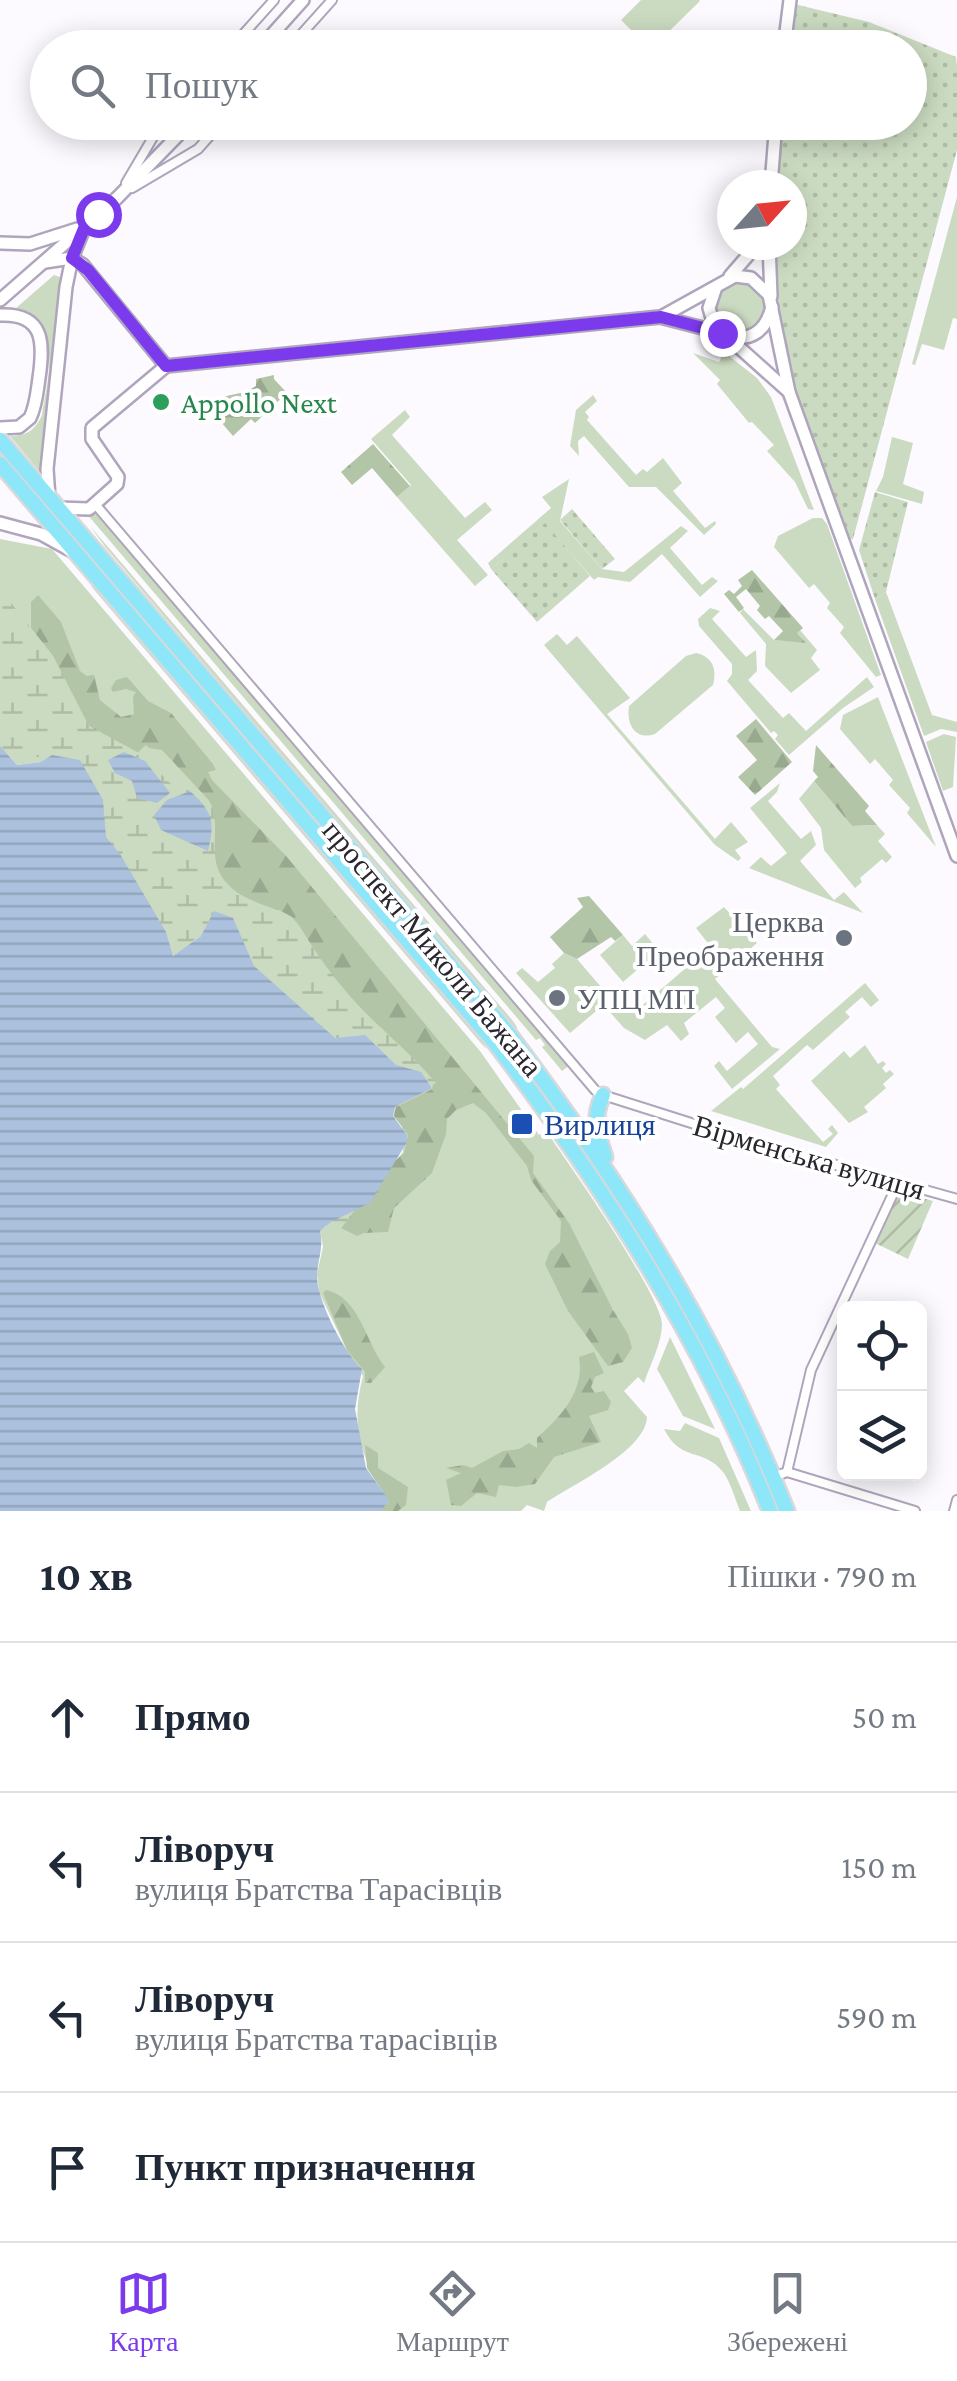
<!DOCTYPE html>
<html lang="uk">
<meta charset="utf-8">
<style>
body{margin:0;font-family:"Crimson Pro",serif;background:#f6f6f7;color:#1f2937}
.controls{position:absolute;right:30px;bottom:30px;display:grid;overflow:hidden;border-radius:15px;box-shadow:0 5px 25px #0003}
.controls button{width:90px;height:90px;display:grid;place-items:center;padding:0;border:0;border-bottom:2px solid #e0e1e3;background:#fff;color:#1f2937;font:50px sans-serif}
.compass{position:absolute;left:717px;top:170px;width:90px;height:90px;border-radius:50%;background:#fff;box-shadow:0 5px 25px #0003;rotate:63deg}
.stop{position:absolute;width:30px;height:30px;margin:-22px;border:8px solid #7c3aed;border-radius:50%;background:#fff}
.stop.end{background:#7c3aed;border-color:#fff;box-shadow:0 2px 10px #0008}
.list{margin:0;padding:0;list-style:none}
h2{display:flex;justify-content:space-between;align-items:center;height:130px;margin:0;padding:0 40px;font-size:42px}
h2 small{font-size:32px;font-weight:400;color:#747a83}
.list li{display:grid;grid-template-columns:65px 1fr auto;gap:30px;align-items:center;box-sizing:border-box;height:150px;padding:0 40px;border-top:2px solid #e0e1e3}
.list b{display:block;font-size:38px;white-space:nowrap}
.list p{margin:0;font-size:32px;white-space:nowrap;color:#747a83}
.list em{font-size:32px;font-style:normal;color:#747a83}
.icon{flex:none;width:55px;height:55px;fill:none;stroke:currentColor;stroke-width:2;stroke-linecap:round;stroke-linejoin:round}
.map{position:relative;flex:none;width:957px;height:1511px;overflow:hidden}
.search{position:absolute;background:#fff;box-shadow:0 5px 25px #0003;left:30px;right:30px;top:30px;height:110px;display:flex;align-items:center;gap:25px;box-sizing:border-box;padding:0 35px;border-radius:55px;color:#747a83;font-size:38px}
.sheet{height:730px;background:#fff}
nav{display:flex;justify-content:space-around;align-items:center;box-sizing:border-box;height:140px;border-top:2px solid #e0e1e3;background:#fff;font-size:28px;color:#747a83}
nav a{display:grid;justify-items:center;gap:5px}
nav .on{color:#7c3aed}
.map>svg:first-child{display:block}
.grass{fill:#cbdbc1}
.forest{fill:url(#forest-firs);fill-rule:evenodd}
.wetland{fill:url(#wetland-marsh)}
.park{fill:url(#park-dots)}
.garden{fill:url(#garden-furrows)}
.water{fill:url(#water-rules)}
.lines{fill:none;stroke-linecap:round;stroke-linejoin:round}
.street-casing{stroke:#afa5bc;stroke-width:12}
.secondary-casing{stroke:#afa5bc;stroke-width:16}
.highway-casing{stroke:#d9d8da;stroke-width:19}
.street{stroke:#fff;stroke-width:8}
.secondary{stroke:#fff;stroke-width:11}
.highway{stroke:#8de7f9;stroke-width:14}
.route{stroke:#7c3aed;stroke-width:12}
.leisure-dot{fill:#2e9e5b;stroke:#fff;stroke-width:4}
.worship-dot{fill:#6b7280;stroke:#fff;stroke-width:4}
.transit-dot{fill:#1a4fb4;stroke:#fff;stroke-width:4}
.labels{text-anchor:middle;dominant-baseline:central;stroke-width:8;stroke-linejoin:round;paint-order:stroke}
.leisure-label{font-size:30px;fill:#27864d;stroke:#fff;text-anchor:start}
.worship-label{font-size:30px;fill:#5b616d;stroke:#fff;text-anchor:end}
.street-label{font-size:30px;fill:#2a262f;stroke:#fff}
.transit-label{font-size:30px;fill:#164399;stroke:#fff;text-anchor:start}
</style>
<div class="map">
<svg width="957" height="1511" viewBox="0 0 957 1511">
<defs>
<pattern id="forest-firs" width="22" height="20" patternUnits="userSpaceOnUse" patternTransform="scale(2.5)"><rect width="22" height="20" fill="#b2c5a6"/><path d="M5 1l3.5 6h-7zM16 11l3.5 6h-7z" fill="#99a98f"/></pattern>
<pattern id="wetland-marsh" width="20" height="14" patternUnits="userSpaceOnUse" patternTransform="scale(2.5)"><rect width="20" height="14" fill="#cbdbc1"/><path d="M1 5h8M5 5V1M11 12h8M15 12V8" fill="none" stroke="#aebca6"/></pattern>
<pattern id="park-dots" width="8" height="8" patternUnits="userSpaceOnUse" patternTransform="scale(2.5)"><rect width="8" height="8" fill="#cbdbc1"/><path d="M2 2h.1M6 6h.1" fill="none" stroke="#aebca6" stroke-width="1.8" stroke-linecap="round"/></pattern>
<pattern id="garden-furrows" width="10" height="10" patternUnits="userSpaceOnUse" patternTransform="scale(2.5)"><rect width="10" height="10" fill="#cbdbc1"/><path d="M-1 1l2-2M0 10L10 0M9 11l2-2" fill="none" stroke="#aebca6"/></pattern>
<pattern id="water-rules" width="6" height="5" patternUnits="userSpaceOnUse" patternTransform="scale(2.5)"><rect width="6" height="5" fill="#abc1dd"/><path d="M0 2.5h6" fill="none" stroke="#93a6be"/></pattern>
</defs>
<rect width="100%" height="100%" fill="#fcfaff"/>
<g class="grass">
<polygon points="641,0 699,0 700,1 653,47 648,47 621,20"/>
<polygon points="957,197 957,319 953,318 944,350 922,344 915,365 912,364"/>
<path d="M54,275L60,277L40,472L10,436C27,436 35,430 42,415C49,373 63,330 15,309Z"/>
<circle cx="740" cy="307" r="26"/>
<polygon points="724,352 757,378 771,397 814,510 808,509 795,482 767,451 774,445 752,422 749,423 717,384 720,380 693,353 719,362"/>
<polygon points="593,395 597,401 585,412 589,417 587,420 636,475 643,469 647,472 663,458 682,483 673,491 705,528 715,521 716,524 704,535 656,487 629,487 584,436 578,441 579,456 570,446 576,410"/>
<polygon points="405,410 410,417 392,435 465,518 485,502 492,510 457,540 488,575 475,586 397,497 411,485 371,439"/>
<polygon points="892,437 913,443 903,484 924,492 922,504 876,491 883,477"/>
<polygon points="569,479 560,521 602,569 624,572 681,526 688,531 670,548 702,585 712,577 718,581 700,597 662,554 630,582 598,577 594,580 545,524 491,569 488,563 551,508 542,497"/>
<polygon points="86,513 100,515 571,1064 562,1071 542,1047 545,1045 540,1038 536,1040"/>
<polygon points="813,518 822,518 827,524 881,675 876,677 840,633 844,627 827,608 830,603 814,584 809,588 774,547 778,536"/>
<polygon points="90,526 513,1021 518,1029 509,1023 106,548"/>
<path d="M0,539L52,549L480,1051L539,1135L546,1131C567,1161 661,1295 662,1324C662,1343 650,1365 644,1383L638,1377L624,1391L647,1417C646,1450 574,1484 547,1502L544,1511L527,1505L521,1511H381L389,1499C360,1459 350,1425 363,1376L352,1361L319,1292L317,1274L323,1247L320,1231C334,1219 358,1215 371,1202C384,1188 390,1167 403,1152L402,1126L393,1116L395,1107L432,1087L201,936L173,956L41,762L17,765L0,746Z"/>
<polygon points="90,585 109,601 481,1039 486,1049"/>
<polygon points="886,592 932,715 957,722 957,732 941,729 924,736 875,599"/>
<polygon points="710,608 720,611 712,619 746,657 756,650 757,671 748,680 783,718 789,713 806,731 867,677 874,687 843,708 789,755 775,739 778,735 774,731 771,733 727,681 732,674 732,664 699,626 698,619"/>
<polygon points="743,609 774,640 805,642 797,633 800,630 817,650 811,658 820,670 791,693 765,666 766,644 740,613"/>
<polygon points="557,634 567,645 577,636 630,698 607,714 715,839 731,822 748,842 735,850 741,858 738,861 715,845 544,645"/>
<path d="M696,653C713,657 717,669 713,685L655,734C635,741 626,724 629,706L686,656Z"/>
<polygon points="878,697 936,847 907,813 910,808 889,785 893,780 875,759 870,764 840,729 843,715"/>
<polygon points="944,734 956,737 953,787 943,791 926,742"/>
<polygon points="814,781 852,826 877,825 885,834 878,841 892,857 886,863 882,859 860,878 862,882 855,888 824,850 821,828 799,799"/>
<polygon points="780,783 777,792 768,801 801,839 811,831 816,845 800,861 834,900 844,892 863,913 749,868 761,857 771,866 787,853 750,808"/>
<polygon points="724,907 757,943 715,979 772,1047 780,1049 732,1089 714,1066 719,1061 727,1071 758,1044 748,1032 736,1043 715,1017 725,1008 716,997 684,1023 689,1034 681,1041 667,1025 645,1040 624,1028 608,1010 612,1000 623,1013 633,1006 637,1010 694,961 691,956 707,942 696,928"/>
<polygon points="645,934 659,951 623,982 600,955 623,935 632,946"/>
<polygon points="564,953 577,959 608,995 601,1007 570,1033 516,973 522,968 538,982 555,968 552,964"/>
<polygon points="865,983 879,1000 871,1007 862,997 845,1012 850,1017 813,1050 807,1045 773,1076 780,1085 776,1089 823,1142 833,1134 828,1129 832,1125 838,1133 826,1147 711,1111 741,1087 743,1089"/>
<polygon points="865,1045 878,1064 883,1061 886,1064 882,1068 886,1073 890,1070 894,1074 883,1084 886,1088 864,1107 868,1112 849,1123 811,1081 844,1051 850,1058"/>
<polygon points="670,1337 715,1429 683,1416 657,1369"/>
<path d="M685,1423L719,1438L751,1511H740C735,1499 731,1483 723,1472C703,1447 681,1463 664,1429L680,1431Z"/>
</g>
<g class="forest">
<polygon points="274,375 274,379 287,393 255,423 251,419 233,436 203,401 245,392 256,386 256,379"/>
<polygon points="373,444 410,486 397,497 372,468 352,485 341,472"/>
<polygon points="752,570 803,628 797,633 806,643 774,640 783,631 769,616 765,619 757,610 760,606 746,589 736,597 744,608 739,612 724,594 729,590 734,594 742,586 738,580"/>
<path d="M38,595L61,622L80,671L87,676L94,675L100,700L121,717L134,714L133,696L136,692L126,689L113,692L111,688L116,680L127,677L148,701L171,713L213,764L216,770L208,772L212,780L287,857L534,1156L533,1173L569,1223L613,1310L628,1334L632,1348L623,1362L608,1366L568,1311L545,1264L550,1251L560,1242L561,1221L531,1180L527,1166L486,1113L473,1103L456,1110L447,1119L446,1134L432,1173L394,1208L388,1232L364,1233L357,1236L341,1228L340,1223L384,1170L404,1153L408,1135L394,1116L396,1107L432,1089L433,1084L353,1010L292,917L279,910L225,913L85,720L53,656L31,628V602ZM146,745L149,748L162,750L204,795L212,822L210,860L137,753Z"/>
<polygon points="756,719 792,762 755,795 738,777 757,760 736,736"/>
<polygon points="816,745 869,806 865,811 877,825 852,826 814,781 818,777 813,771"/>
<polygon points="589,896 623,935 615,941 611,937 577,959 564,953 550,937 583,907 577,898"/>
<path d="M326,1290C360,1297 365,1342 385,1367L371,1383H365V1372L347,1350L323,1293Z"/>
<path d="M594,1352L604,1373L595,1377L591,1387L595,1393L604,1391L611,1402L608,1410L589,1416L601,1442L554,1457L535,1484L516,1487L499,1485L496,1497L477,1493L461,1506L451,1505L446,1480L461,1473L446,1468L463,1465L472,1468L503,1451L519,1449L529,1443L537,1448V1438C561,1416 585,1391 579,1357Z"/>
<polygon points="365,1445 378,1453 378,1468 408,1487 406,1505 398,1511 379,1511 389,1501 367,1468"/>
</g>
<path class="wetland" d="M0,589L53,656L89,726L141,754L171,784C242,791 200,844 222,877C241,905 274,903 294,920C301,926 307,939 312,946C323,963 336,980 349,995C376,1026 409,1051 436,1083L390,1105L362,1200L337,1234L301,1208L362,1065L255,969L215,915L182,954L168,948L104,840L78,763L0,751Z"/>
<g class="park">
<path d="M794,4L869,22L956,57L957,66V150L853,539L849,540C815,445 772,348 776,245H792V185H779L781,123L910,122V48L790,47Z"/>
<polygon points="875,492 908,502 886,592 875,599 859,550"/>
<polygon points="572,509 615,559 602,569 560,520"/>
<polygon points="545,523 590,576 537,622 491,569"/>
</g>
<polygon class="garden" points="899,1191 933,1201 908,1259 875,1243"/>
<g class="water">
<path d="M0,746L17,765L41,762L52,755L80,760L103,800L106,837L120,854L166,932L173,956L201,936L214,911L233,918L254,966L335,1038L365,1035L396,1065L421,1072L432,1088L395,1107L393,1116L407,1135V1142L370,1203L331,1222L320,1231C324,1249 317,1261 317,1278C318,1302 345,1354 362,1369L355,1409L366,1468L389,1500L381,1511H0Z"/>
<polygon points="124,752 145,761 170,793 157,803 137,798 132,781 115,773 108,760"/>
<path d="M190,791C213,813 215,820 208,851L161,830L154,815L167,800Z"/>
</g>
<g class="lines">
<g class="street-casing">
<g id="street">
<polyline points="231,48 274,0"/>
<polyline points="289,48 332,0"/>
<polyline points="126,183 162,122"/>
<polyline points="132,188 198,149 222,122"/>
<polyline points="95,504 595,1090 603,1095 729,1135 957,1199"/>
<polyline points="787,1472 915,1511"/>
<polyline points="773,1477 787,1472 811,1370 898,1183"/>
<polyline points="954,1511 957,1500"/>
</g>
</g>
<g class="secondary-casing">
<g id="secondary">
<polyline points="260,48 303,0"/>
<polyline points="784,48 790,0"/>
<polyline points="771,185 776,122"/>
<polyline points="0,243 30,244 77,229"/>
<polyline points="769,245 771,296"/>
<polyline points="45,262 72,258 83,265 166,366"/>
<polyline points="730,276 757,245"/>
<polyline points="716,287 709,308 714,325 789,392"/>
<polyline points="0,300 117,198 191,122"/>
<path d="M0,315C45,313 44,344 39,378C37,392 36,406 30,418L19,427L0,428"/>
<polyline points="661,317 735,276 751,278 769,295 789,392 957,856"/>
<path d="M728,336C752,342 766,330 772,307"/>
<polyline points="49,498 47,469 66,287 72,258 85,226"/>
<polyline points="58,508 89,509 117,484 118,477 92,439 92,428 166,366 660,317 722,333"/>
<polyline points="0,523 41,534 70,550"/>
</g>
</g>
<g class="highway-casing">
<g id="highway">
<path d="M0,440L506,1030C621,1182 716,1333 787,1511"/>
<path d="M0,464L495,1043C605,1188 703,1341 770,1511"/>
<path d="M603,1095C592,1119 597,1133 605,1157"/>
</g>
</g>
<use href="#street" class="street"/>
<use href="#secondary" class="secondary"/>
<use href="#highway" class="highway"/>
</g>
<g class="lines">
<polyline class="route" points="98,214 85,226 72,258 88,270 166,366 661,317 722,333"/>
</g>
<circle class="leisure-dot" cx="161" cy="402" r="10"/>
<g class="worship-dot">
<circle cx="844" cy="938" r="10"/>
<circle cx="557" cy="998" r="10"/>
</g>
<rect class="transit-dot" x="510" y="1112" width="24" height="24" rx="5"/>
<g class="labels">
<g class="leisure-label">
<text x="181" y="402">Appollo Next</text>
</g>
<g class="worship-label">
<text x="824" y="921">Церква<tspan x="824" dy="34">Преображення</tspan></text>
<text x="577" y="998" text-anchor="start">УПЦ МП</text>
</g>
<g class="street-label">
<text transform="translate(433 948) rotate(50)">проспект Миколи Бажана</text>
<text transform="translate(809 1157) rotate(16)">Вірменська вулиця</text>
</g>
<g class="transit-label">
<text x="544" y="1124">Вирлиця</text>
</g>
</g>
</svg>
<div class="controls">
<button><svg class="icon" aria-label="locate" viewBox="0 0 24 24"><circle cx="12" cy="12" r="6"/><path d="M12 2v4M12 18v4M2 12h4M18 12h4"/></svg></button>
<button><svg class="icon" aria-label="layers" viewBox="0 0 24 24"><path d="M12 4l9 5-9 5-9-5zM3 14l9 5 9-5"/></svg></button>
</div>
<svg class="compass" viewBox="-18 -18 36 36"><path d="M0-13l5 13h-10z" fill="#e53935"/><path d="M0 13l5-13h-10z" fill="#747a83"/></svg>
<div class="stop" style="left:98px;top:214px"></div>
<div class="stop end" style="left:722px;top:333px"></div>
<div class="search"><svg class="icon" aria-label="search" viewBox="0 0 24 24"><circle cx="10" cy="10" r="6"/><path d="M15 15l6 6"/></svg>Пошук</div>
</div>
<section class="sheet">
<h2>10 хв<small>Пішки · 790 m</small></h2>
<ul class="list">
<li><svg class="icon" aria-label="ahead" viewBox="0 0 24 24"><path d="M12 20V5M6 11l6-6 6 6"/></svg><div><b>Прямо</b></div><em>50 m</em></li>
<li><svg class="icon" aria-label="left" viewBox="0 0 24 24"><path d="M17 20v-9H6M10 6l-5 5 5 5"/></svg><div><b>Ліворуч</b><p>вулиця Братства Тарасівців</p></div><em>150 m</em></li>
<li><svg class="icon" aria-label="left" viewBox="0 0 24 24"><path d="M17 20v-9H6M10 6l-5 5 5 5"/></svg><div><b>Ліворуч</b><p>вулиця Братства тарасівців</p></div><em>590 m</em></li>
<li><svg class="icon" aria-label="arrive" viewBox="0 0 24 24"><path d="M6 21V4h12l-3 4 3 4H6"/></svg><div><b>Пункт призначення</b></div></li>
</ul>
</section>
<nav>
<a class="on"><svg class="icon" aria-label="map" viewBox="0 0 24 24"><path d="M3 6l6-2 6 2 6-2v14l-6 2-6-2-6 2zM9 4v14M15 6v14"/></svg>Карта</a>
<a><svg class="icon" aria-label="directions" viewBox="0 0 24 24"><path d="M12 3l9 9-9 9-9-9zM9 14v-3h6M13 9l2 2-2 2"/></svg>Маршрут</a>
<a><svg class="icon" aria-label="saved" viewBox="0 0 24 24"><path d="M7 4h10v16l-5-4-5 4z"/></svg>Збережені</a>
</nav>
